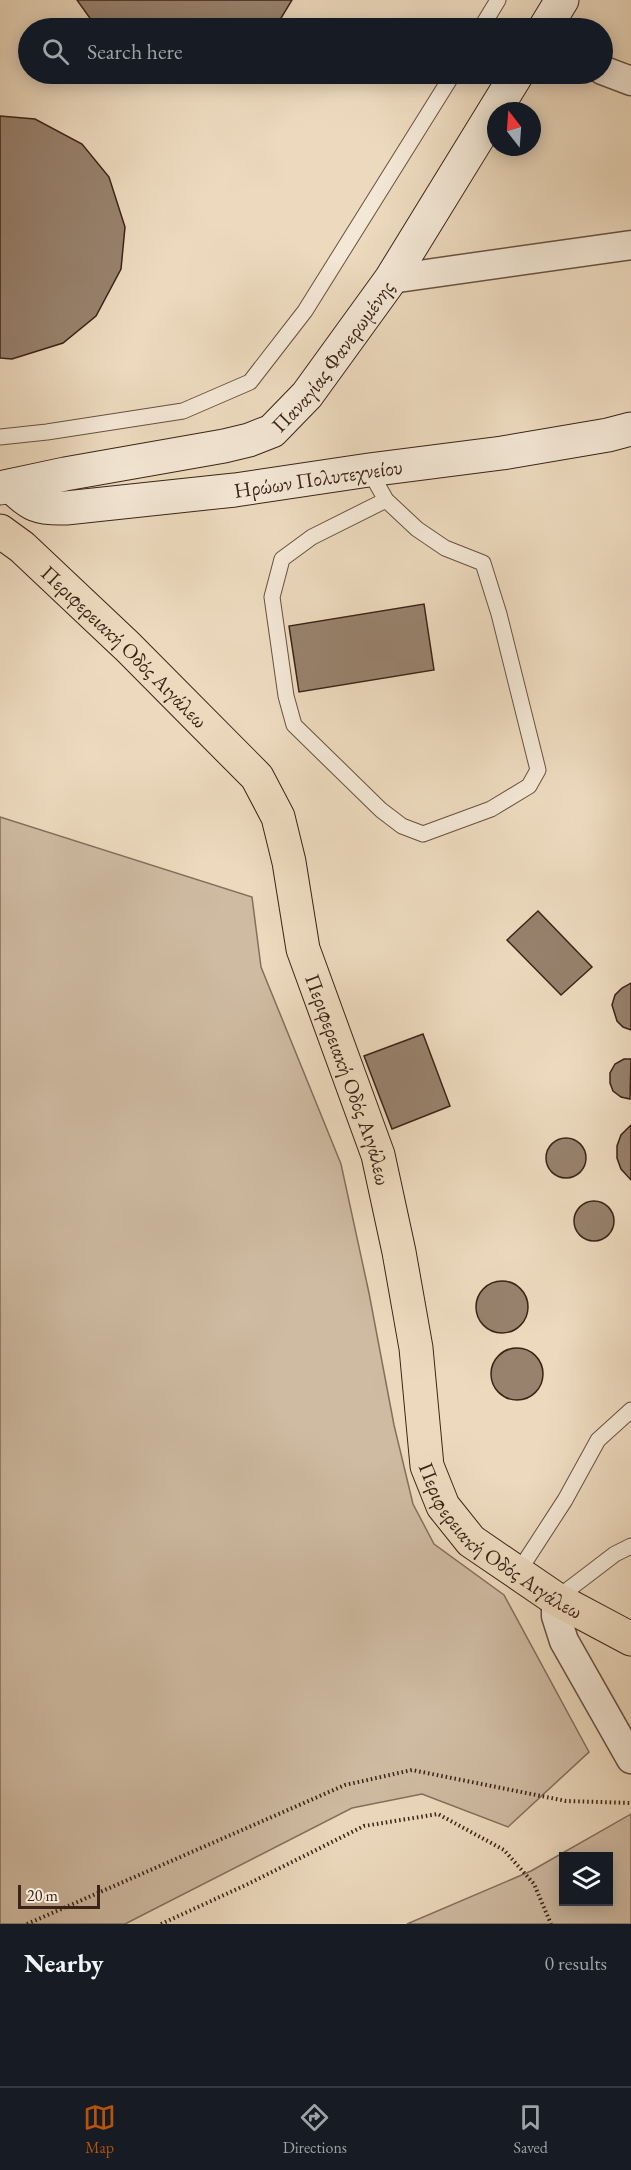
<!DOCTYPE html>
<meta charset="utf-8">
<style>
body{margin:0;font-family:"EB Garamond",serif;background:#20242c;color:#f1f3f6}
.controls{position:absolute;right:18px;bottom:18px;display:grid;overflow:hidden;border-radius:0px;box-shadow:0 3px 15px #0003}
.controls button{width:54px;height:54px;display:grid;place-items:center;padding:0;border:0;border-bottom:2px solid #363941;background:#171b24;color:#f1f3f6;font:30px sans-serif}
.compass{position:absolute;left:487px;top:102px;width:54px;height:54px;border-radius:50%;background:#171b24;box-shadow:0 3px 15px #0003;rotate:343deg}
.scale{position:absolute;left:18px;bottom:15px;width:82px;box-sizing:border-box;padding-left:6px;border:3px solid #3b2317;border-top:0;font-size:16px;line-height:21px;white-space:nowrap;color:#3b2317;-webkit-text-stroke:4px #f3e7d5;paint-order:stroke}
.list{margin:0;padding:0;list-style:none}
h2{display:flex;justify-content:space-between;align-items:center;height:78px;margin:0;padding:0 24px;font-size:26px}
h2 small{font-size:20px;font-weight:400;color:#9ea1a6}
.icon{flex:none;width:33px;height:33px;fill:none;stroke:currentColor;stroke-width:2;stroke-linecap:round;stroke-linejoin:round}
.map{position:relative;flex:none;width:631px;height:1924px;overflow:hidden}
.search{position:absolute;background:#171b24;box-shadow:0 3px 15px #0003;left:18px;right:18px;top:18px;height:66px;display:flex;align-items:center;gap:15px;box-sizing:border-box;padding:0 21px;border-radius:33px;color:#9ea1a6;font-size:22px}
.sheet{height:162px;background:#171b24}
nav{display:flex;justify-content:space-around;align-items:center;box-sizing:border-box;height:84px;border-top:2px solid #363941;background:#171b24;font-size:16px;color:#9ea1a6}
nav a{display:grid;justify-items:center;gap:3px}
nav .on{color:#b45309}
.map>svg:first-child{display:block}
.green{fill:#cfbba2;stroke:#856f5c;stroke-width:1.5;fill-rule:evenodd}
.building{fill:#98826e;stroke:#3b2317;stroke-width:1.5}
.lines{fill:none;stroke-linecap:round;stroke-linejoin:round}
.lane-casing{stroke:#685141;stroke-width:17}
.street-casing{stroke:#685141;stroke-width:31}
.secondary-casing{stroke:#3b2317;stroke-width:35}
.highway-casing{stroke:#3b2317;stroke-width:35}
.path{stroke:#3b2317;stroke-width:4;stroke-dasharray:1.5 3;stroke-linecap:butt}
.lane{stroke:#f3e7d5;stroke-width:15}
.street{stroke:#f3e7d5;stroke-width:28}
.secondary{stroke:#f3e7d5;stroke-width:33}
.highway{stroke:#eddabe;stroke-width:33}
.labels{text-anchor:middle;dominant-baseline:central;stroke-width:4.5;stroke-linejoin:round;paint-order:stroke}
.street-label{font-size:21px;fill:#3b2317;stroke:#f3e7d5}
</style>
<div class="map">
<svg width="631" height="1924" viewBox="0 0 631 1924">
<rect width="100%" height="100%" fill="#eddabe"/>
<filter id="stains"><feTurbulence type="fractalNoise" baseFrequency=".00333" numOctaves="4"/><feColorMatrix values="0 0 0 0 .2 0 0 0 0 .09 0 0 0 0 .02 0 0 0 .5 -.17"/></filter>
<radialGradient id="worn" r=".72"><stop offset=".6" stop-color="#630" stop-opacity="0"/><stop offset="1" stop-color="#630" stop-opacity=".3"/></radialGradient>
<g class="green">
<polygon points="0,817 252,897 261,967 341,1164 369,1293 394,1425 413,1504 434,1544 504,1595 589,1752 508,1827 422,1794 352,1808 125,1924 0,1924"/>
<path d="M631,1814V1924H407L531,1871ZM564,1856H608V1902H564Z"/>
</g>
<g class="building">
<polygon points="77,0 292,0 275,28 97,28"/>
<polygon points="0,116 35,119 82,144 109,177 125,227 121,269 96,316 63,343 12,359 0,358"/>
<polygon points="424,604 434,670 299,692 289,626"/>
<polygon points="538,911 592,967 561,995 507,940"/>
<polygon points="631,983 631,1030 623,1027 617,1021 612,1005 615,995 622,988"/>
<polygon points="423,1034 450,1106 392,1129 364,1056"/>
<polygon points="624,1059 631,1059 630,1099 621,1097 613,1091 610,1083 610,1073 615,1064"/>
<polygon points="631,1125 631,1180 621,1169 617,1158 617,1146 621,1135"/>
<circle cx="566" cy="1158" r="20"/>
<circle cx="594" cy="1221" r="20"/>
<circle cx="502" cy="1307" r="26"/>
<circle cx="517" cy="1374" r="26"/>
</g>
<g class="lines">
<g class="lane-casing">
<g id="lane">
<polyline points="481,28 498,0"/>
<polyline points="0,437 47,432 183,411 250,382 305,311 453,74"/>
<polyline points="369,470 386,500 417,529 445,548 483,563 499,614 538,770 529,786 491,809 423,834 402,826 381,810 294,725 286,696 272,597 282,559 312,537 386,500"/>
<polyline points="517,1574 565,1500 598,1440 631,1410"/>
<polyline points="556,1599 615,1554 631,1546"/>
</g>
</g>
<g class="street-casing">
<g id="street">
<polyline points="602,70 631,81"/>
<polyline points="391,279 631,245"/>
<polyline points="556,1599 556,1616 564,1641 631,1759"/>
</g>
</g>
<g class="secondary-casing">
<g id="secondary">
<polyline points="545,28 562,0"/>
<path id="s1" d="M11,486C30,505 38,509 66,508L235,490L369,470L502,453L608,435L631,429"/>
<path id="s2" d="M0,488L65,474L224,446L249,440L272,431L307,395L391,279L517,74"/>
</g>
</g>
<g class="highway-casing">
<g id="highway">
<path id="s3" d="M0,531L22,547L128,647L257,777L278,817L289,862L303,949L378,1155L399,1252L416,1348L427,1466L443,1506L471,1541L556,1599L631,1639"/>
</g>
</g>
<g class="path">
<polyline points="27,1924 345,1785 412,1770 566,1801 631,1803"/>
<polyline points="161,1924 248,1884 364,1826 438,1814 504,1850 534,1884 551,1924"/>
</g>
<use href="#lane" class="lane"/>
<use href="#street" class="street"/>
<use href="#secondary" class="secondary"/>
<use href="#highway" class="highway"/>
</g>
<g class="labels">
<g class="street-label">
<text stroke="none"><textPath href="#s2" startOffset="375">Παναγίας Φανερωμένης</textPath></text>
<text stroke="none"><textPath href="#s1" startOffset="316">Ηρώων Πολυτεχνείου</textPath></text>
<text stroke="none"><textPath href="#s3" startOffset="170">Περιφερειακή Οδός Αιγάλεω</textPath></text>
<text stroke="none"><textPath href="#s3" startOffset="674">Περιφερειακή Οδός Αιγάλεω</textPath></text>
<text stroke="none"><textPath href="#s3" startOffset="1178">Περιφερειακή Οδός Αιγάλεω</textPath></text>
</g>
</g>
<rect width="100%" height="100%" filter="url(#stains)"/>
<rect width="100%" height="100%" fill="url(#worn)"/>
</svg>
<div class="controls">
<button><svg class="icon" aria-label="layers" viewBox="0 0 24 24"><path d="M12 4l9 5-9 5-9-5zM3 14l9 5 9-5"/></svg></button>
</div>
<svg class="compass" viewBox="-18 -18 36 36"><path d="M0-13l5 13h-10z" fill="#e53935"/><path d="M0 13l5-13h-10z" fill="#9ea1a6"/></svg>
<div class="scale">20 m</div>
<div class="search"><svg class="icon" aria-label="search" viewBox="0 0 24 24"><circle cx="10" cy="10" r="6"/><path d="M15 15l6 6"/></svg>Search here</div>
</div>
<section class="sheet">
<h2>Nearby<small>0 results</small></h2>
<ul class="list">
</ul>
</section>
<nav>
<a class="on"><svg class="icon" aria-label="map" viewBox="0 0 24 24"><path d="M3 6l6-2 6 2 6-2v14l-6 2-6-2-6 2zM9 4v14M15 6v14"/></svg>Map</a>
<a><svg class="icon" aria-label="directions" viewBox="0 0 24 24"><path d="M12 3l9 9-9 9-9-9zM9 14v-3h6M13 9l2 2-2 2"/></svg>Directions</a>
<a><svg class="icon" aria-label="saved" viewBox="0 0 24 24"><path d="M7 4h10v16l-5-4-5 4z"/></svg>Saved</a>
</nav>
